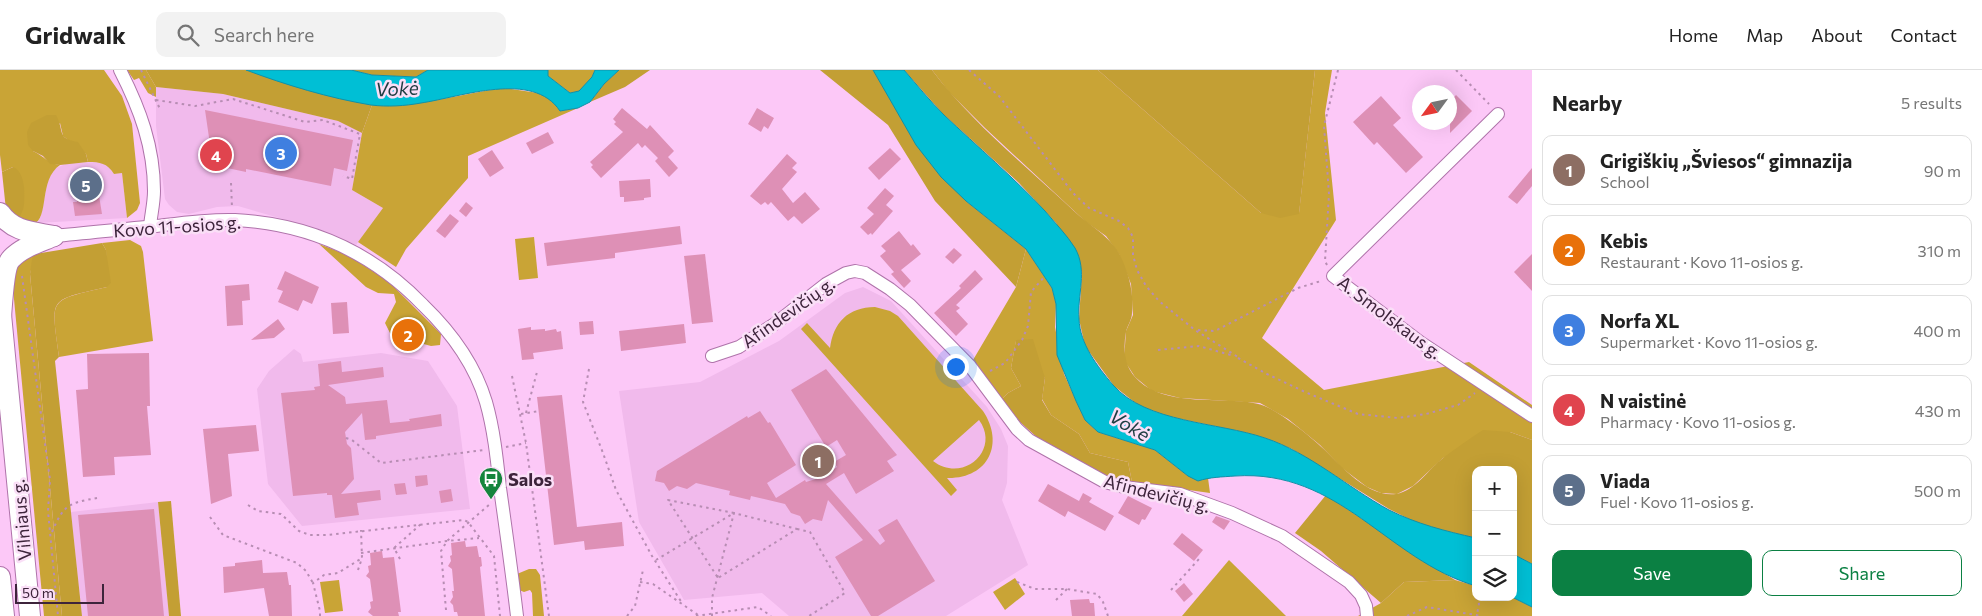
<!DOCTYPE html>
<meta charset="utf-8">
<style>
body{margin:0;font-family:Commissioner,sans-serif;background:#f2f2f2;color:#222}
.controls{position:absolute;right:15px;bottom:15px;display:grid;overflow:hidden;border-radius:10px;box-shadow:0 5px 20px #0002}
.controls button{width:45px;height:45px;display:grid;place-items:center;padding:0;border:0;border-bottom:1px solid #e0e0e0;background:#fff;color:#222;font:25px sans-serif}
.compass{position:absolute;left:1412px;top:15px;width:45px;height:45px;border-radius:50%;background:#fff;box-shadow:0 5px 20px #0002;rotate:237deg}
.scale{position:absolute;left:15px;bottom:12px;width:89px;box-sizing:border-box;padding-left:5px;border:2px solid #3d243b;border-top:0;font-size:14px;line-height:18px;white-space:nowrap;color:#3d243b;-webkit-text-stroke:4px #fadff7;paint-order:stroke}
.you{position:absolute;left:955px;top:296px;width:18px;height:18px;margin:-12px;border:4px solid #fff;border-radius:50%;background:#1a73e8;box-shadow:0 0 0 8px #1a73e833}
.badge{display:grid;place-items:center;width:32px;height:32px;border-radius:50%;background:#0b8043;color:#fff;font-size:16px;font-weight:700}
.pin{position:absolute;translate:-50% -50%;border:2px solid #fff;box-shadow:0 1px 5px #0006}
.list{margin:0;padding:0;list-style:none}
h2{display:flex;justify-content:space-between;align-items:center;height:65px;margin:0;padding:0 20px;font-size:21px}
h2 small{font-size:16px;font-weight:400;color:#767676}
.list li{display:grid;grid-template-columns:32px 1fr auto;gap:15px;align-items:center;box-sizing:border-box;height:70px;margin:0 10px 10px;padding:0 10px;border:1px solid #e0e0e0;border-radius:10px}
.list b{display:block;font-size:19px;white-space:nowrap}
.list p{margin:0;font-size:16px;white-space:nowrap;color:#767676}
.list em{font-size:16px;font-style:normal;color:#767676}
.actions{display:flex;gap:10px;padding:15px 20px}
.actions a{flex:1;padding:11px 0;border:1px solid #0b8043;border-radius:10px;text-align:center;font-size:18px;color:#0b8043}
.actions .main{background:#0b8043;color:#fff}
.icon{flex:none;width:28px;height:28px;fill:none;stroke:currentColor;stroke-width:2;stroke-linecap:round;stroke-linejoin:round}
.map{position:relative;flex:none;width:1532px;height:546px;overflow:hidden}
header{display:flex;align-items:center;gap:30px;box-sizing:border-box;height:70px;padding:0 25px;background:#fff;border-bottom:1px solid #e0e0e0}
header strong{font-size:24px}
nav{display:flex;gap:28px;margin-inline-start:auto;font-size:18px}
.search{width:350px;height:45px;background:#f2f2f2;display:flex;align-items:center;gap:12px;box-sizing:border-box;padding:0 18px;border-radius:10px;color:#767676;font-size:19px}
main{display:flex}
aside{flex:1;background:#fff}
.map>svg:first-child{display:block}
.built{fill:#f1baec}
.green{fill:#c9a436;fill-rule:evenodd}
.forest{fill:#c39f34}
.water{fill:#00bfd5;stroke:#1290a7}
.building{fill:#de90b6}
.lines{fill:none;stroke-linecap:round;stroke-linejoin:round}
.minor-casing{stroke:#af73aa;stroke-width:14}
.trunk-casing{stroke:#af73aa;stroke-width:22}
.path{stroke:#b78db3;stroke-width:2;stroke-dasharray:2.5 4;stroke-linecap:butt}
.minor{stroke:#fff;stroke-width:12}
.trunk{stroke:#fff;stroke-width:20}
.labels{text-anchor:middle;dominant-baseline:central;stroke-width:5;stroke-linejoin:round;paint-order:stroke}
.street-label{font-size:18px;fill:#3d243b;stroke:#fadff7}
.poi-label{font-size:18px;font-weight:bold;fill:#3d243b;stroke:#fadff7;text-anchor:start}
.water-label{font-size:19px;font-style:italic;fill:#1d3c41;stroke:#fadff7}
</style>
<header>
<strong>Gridwalk</strong>
<div class="search"><svg class="icon" aria-label="search" viewBox="0 0 24 24"><circle cx="10" cy="10" r="6"/><path d="M15 15l6 6"/></svg>Search here</div>
<nav><a>Home</a><a>Map</a><a>About</a><a>Contact</a></nav>
</header>
<main>
<div class="map">
<svg width="1532" height="546" viewBox="0 0 1532 546">
<rect width="100%" height="100%" fill="#fcc8f7"/>
<g class="built">
<polygon points="156,17 223,24 338,51 362,63 352,120 383,138 356,175 307,156 238,136 217,137 189,144 177,142 169,135 165,129 156,56"/>
<polygon points="100,92 107,94 114,104 122,103 127,148 37,153 41,146 48,109 54,99 68,93"/>
<polygon points="863,217 891,231 987,337 1001,359 1008,376 1007,413 1002,430 1028,495 946,546 789,546 762,523 684,530 639,452 619,321 700,312 779,271 845,223"/>
<polygon points="294,279 301,284 303,292 381,283 428,291 457,336 470,439 302,456 268,414 257,319 269,301"/>
<polygon points="158,432 169,546 82,546 71,442"/>
</g>
<g class="green">
<path d="M0,0H104L122,26L132,54L140,133L137,140L127,148L122,103L114,104C107,93 100,92 88,92L86,84L63,66L60,53L33,81C44,86 48,94 60,95C38,110 50,149 33,154C28,156 22,154 17,153L13,97L2,102L0,85Z"/>
<polygon points="127,0 146,0 156,17 156,27 148,23 139,8 134,10"/>
<polygon points="548,0 595,0 592,7 579,22 570,23 548,6"/>
<polygon points="932,0 1098,0 1261,143 1299,143 1315,0 1332,0 1325,43 1336,150 1262,268 1324,320 1469,292 1532,335 1532,370 1510,362 1443,388 1413,416 1397,424 1381,423 1367,417 1342,398 1320,375 1288,349 1260,333 1180,328 1152,321 1135,307 1124,290 1126,261 1133,245 1131,214 1119,184 1106,166 1086,152 985,58 949,22"/>
<path d="M504,18L538,23L553,30L560,41L578,38L468,86V108L406,179L396,197L358,172L383,138L352,120L362,63L372,35C417,37 460,24 504,18Z"/>
<polygon points="534,167 538,208 519,210 515,169"/>
<path d="M130,170L141,176L143,182L153,271L59,287C51,227 47,231 107,217L106,180L102,173Z"/>
<polygon points="319,174 348,185 388,211 441,264 440,275 431,276 394,266 390,263 385,253 396,232 394,224 378,223 366,217"/>
<polygon points="1026,179 1052,218 1056,234 1055,257 1064,304 1085,350 1098,362 1155,380 1188,406 1208,408 1210,423 1132,412 1128,392 1090,383 1079,364 1051,345 1042,329 1045,308 1016,271 1011,298 1021,316 1008,323 1002,329 973,290 1016,217"/>
<polygon points="35,184 30,204 62,546 44,546 12,208 15,193"/>
<path d="M875,237L890,241L898,246L983,341C1005,374 988,409 947,408L957,420L951,426L801,259L807,253L830,278C833,253 848,237 875,237ZM979,350C1001,380 963,414 933,391Z"/>
<polygon points="1229,490 1286,546 1182,546"/>
<polygon points="529,499 536,499 540,505 544,546 533,546 532,523 530,520 524,522 519,520 517,504"/>
<polygon points="1015,508 1025,524 1005,540 993,522"/>
<polygon points="339,510 343,541 325,543 320,512"/>
<polygon points="1455,510 1476,516 1476,527 1512,527 1532,537 1532,546 1358,546 1381,533 1404,512"/>
</g>
<g class="forest">
<polygon points="146,0 246,0 314,22 372,35 362,63 338,51 223,24 156,17"/>
<polygon points="351,0 428,0 416,7 372,5"/>
<polygon points="619,0 650,0 625,17 590,32 604,14"/>
<polygon points="820,0 873,0 889,26 966,131 1026,179 1016,217 935,131 888,55"/>
<path d="M904,0H932C972,53 1026,96 1074,141C1090,156 1110,166 1120,185C1129,204 1134,223 1132,243C1132,250 1127,256 1126,262C1123,278 1124,295 1135,307C1158,333 1203,329 1234,331C1247,332 1257,332 1269,338C1287,348 1302,360 1317,373C1338,391 1365,428 1396,424C1415,421 1429,399 1443,388C1456,378 1469,369 1483,360L1510,362L1532,370V494L1513,484V400H1476V468L1423,456L1389,439L1292,379L1265,368L1243,362L1166,346L1138,335L1114,316L1085,276L1079,249L1082,202L1056,153L1019,113L943,44Z"/>
<polygon points="1098,0 1315,0 1299,144 1280,148 1261,143"/>
<path d="M47,45H56C65,62 56,68 78,72L86,84L88,92L60,95L50,94L43,86L33,81L28,75L27,62L31,53Z"/>
<path d="M13,97C25,102 25,122 24,134C24,140 19,147 17,153L6,140L2,102Z"/>
<path d="M102,173L106,180L111,213L107,217C47,231 51,226 59,287L55,291L82,546H62L30,204L32,189L35,184Z"/>
<polygon points="1033,269 1045,308 1042,330 1051,345 1079,364 1090,383 1128,392 1132,412 1111,409 1040,370 1020,352 1002,329 1008,323 1021,316 1011,298 1016,270"/>
<path d="M1326,425C1369,453 1411,483 1455,510L1404,512L1381,533L1321,481L1295,463Z"/>
<polygon points="171,431 181,546 169,546 158,432"/>
</g>
<g class="water">
<path d="M246,0H351L372,5L416,7L428,0H548V6L570,23L579,21L592,7L595,0H619L604,14L590,32L578,38L560,41C533,0 461,27 421,33C405,36 387,37 371,35C329,28 286,15 246,0Z"/>
<path d="M873,0H904C917,15 930,31 944,45C978,77 1013,107 1045,141C1055,153 1067,165 1075,178C1088,201 1077,225 1079,249C1080,274 1097,296 1113,315C1146,353 1218,352 1265,368C1310,383 1347,417 1389,440C1417,454 1445,461 1476,468V516C1387,490 1340,399 1235,406C1222,407 1210,407 1198,411L1188,406L1155,380L1098,362L1085,350L1076,331L1057,285L1056,234L1052,218L1026,179L966,131L941,107L916,75Z"/>
<polygon points="1513,484 1532,494 1532,537 1512,527 1513,527"/>
</g>
<g class="building">
<polygon points="1456,25 1472,41 1450,63 1450,32"/>
<polygon points="1381,26 1401,48 1393,55 1423,87 1406,103 1377,72 1374,75 1353,52"/>
<polygon points="622,38 647,59 650,55 674,81 668,87 678,98 669,107 655,91 658,88 645,75 642,78 638,73 601,108 591,97 593,95 590,92 623,62 614,54 616,52 613,49"/>
<polygon points="757,38 774,48 768,59 764,56 761,62 748,54"/>
<polygon points="205,40 353,70 347,101 334,98 331,116 246,99 246,102 213,95"/>
<polygon points="548,62 554,73 532,84 526,73"/>
<polygon points="890,78 901,89 879,110 868,98"/>
<polygon points="492,80 504,98 490,107 478,89"/>
<polygon points="787,84 797,93 792,98 797,102 782,119 793,133 805,122 820,139 802,154 794,146 788,151 771,132 768,135 765,132 761,135 750,126"/>
<polygon points="1532,98 1532,116 1517,134 1508,127"/>
<polygon points="96,107 102,144 75,146 73,132 77,132 74,110"/>
<polygon points="650,109 651,127 644,128 644,130 624,132 624,127 620,127 619,111"/>
<polygon points="885,118 894,126 886,135 893,141 872,165 871,163 868,165 860,157 874,144 867,138"/>
<polygon points="466,132 473,138 466,147 459,141"/>
<polygon points="450,144 459,151 445,168 436,161"/>
<polygon points="680,156 682,174 615,183 615,188 547,196 544,173"/>
<polygon points="899,161 911,176 913,174 921,184 901,200 911,211 904,218 891,204 894,202 880,186 886,181 881,176"/>
<polygon points="954,178 962,185 953,194 945,187"/>
<polygon points="705,184 713,252 692,254 684,186"/>
<polygon points="1532,184 1532,221 1514,202"/>
<polygon points="975,200 983,209 956,235 960,238 956,241 968,254 956,266 934,243 961,218 959,216"/>
<polygon points="285,201 319,217 312,234 303,230 298,241 278,232 283,221 277,219"/>
<polygon points="249,214 250,230 242,231 243,255 227,256 225,216"/>
<polygon points="347,232 349,263 333,264 331,233"/>
<polygon points="278,249 285,259 274,268 251,270"/>
<polygon points="593,251 594,264 580,265 579,252"/>
<polygon points="684,254 686,273 621,281 619,261"/>
<polygon points="531,257 531,260 545,259 545,261 556,259 557,262 561,261 563,279 533,283 534,289 522,290 518,259"/>
<polygon points="149,283 150,336 147,336 151,385 114,387 115,405 83,407 76,320 88,319 87,284"/>
<polygon points="341,291 342,302 383,297 384,307 328,315 345,327 346,334 387,330 390,353 410,351 409,349 441,344 442,356 376,366 376,369 365,370 362,343 345,362 347,374 351,378 354,409 341,424 380,420 381,430 357,433 359,445 335,448 332,425 327,425 327,423 293,426 281,323 315,320 314,317 320,316 318,294"/>
<polygon points="826,299 897,385 887,391 894,401 856,424 844,403 826,414 880,475 885,471 878,460 897,449 935,511 878,546 871,546 835,487 863,470 828,430 822,451 813,449 805,454 800,446 791,443 785,434 751,426 750,430 729,425 730,421 696,413 687,419 677,416 669,421 664,413 655,411 657,401 747,346 748,348 760,341 768,353 770,352 796,395 767,413 776,428 805,410 806,412 819,408 837,397 834,392 846,385 837,370 826,377 791,320"/>
<polygon points="562,325 577,457 622,452 624,476 585,480 584,471 554,475 537,327"/>
<polygon points="256,355 259,381 228,384 232,426 211,434 203,359"/>
<polygon points="427,405 428,415 416,417 415,406"/>
<polygon points="405,413 407,424 396,425 394,414"/>
<polygon points="1048,414 1079,431 1083,423 1092,428 1089,432 1114,446 1105,461 1068,441 1065,447 1038,431"/>
<polygon points="451,419 453,431 441,433 439,421"/>
<polygon points="1128,426 1152,438 1145,450 1142,449 1139,455 1118,443"/>
<polygon points="154,439 164,546 88,546 78,445"/>
<polygon points="1216,446 1230,451 1224,460 1212,452"/>
<polygon points="1182,463 1203,480 1194,491 1173,474"/>
<polygon points="465,471 466,477 477,476 479,487 481,487 482,496 480,497 485,546 458,546 457,542 454,542 453,535 450,532 453,527 452,521 454,521 452,499 448,496 451,491 450,486 452,485 451,473"/>
<polygon points="382,481 383,488 394,487 401,542 398,542 399,546 373,546 368,542 371,538 370,532 373,531 370,509 366,506 369,502 368,496 371,495 370,483"/>
<polygon points="262,490 263,503 287,502 289,515 291,515 292,546 269,546 264,518 224,523 223,497 235,496 235,493"/>
<polygon points="1184,513 1193,524 1184,532 1175,521"/>
<polygon points="1089,529 1090,533 1094,533 1095,546 1072,546 1070,530"/>
</g>
<g class="lines">
<g class="minor-casing">
<g id="minor">
<path d="M120,0C140,39 154,77 154,121C154,133 151,145 150,156"/>
<polyline points="1498,44 1333,206 1420,272 1532,346"/>
<path d="M54,166C88,163 122,159 156,156C181,153 209,149 235,150C309,154 372,182 423,235C451,262 475,295 486,332C494,360 497,390 500,418C506,461 512,503 517,546"/>
<polyline points="712,286 739,277 776,253 826,214 846,203 855,201 865,203 890,219 910,235 970,296 1017,359 1029,370 1105,412 1124,417 1180,424 1232,443 1282,466 1349,512 1361,525 1366,536 1367,546"/>
</g>
</g>
<g class="trunk-casing">
<g id="trunk">
<path d="M0,143C13,162 33,162 54,166"/>
<polyline points="0,234 30,546"/>
<path d="M1,247C2,235 4,196 11,189C22,177 40,172 54,166"/>
<polyline points="0,507 4,546"/>
</g>
</g>
<g class="path">
<polyline points="141,0 160,39"/>
<polyline points="969,0 999,26 1073,123 1089,138 1119,151 1128,158 1133,167 1133,185 1137,200 1146,216 1159,231 1195,260 1238,287"/>
<polyline points="1456,0 1489,34"/>
<polyline points="156,30 195,36 233,29 305,52 323,50 360,64 352,109 343,106"/>
<polyline points="231,113 232,138"/>
<polyline points="1327,195 1325,191 1329,124 1324,56 1338,0"/>
<polyline points="22,206 50,410 48,441 58,546"/>
<polyline points="1198,260 1215,261 1298,218 1321,211"/>
<polyline points="1158,280 1199,276 1234,286"/>
<polyline points="1238,288 1267,304 1305,322 1358,344 1398,348 1426,344 1458,335 1475,323"/>
<polyline points="589,299 583,332 603,383 616,420 652,486 682,533"/>
<polyline points="990,301 1005,293 1022,270 1028,256 1031,222 1045,206"/>
<polyline points="512,306 526,373 549,546"/>
<polyline points="526,343 537,302"/>
<polyline points="521,344 539,341"/>
<polyline points="346,368 352,370 381,393 484,380"/>
<polyline points="506,377 526,373"/>
<polyline points="248,435 258,441 281,444 299,461 310,465 327,465 464,450 468,452 494,486 500,546"/>
<polyline points="210,447 223,465 297,493 306,501 313,513"/>
<polyline points="797,459 810,462 845,523 809,546"/>
<path d="M52,462C64,434 69,433 97,428"/>
<polyline points="361,483 447,471 479,468"/>
<polyline points="400,489 394,478 421,454"/>
<polyline points="656,490 734,443 668,430 718,508"/>
<polyline points="358,500 362,488 361,460"/>
<polyline points="1475,511 1472,521 1476,526"/>
<polyline points="640,512 653,514 698,545"/>
<polyline points="1017,512 1035,519 1067,519 1097,524 1103,532 1108,546"/>
<polyline points="1171,520 1199,489"/>
<polyline points="1476,527 1479,534 1477,544"/>
<polyline points="1056,530 1067,519"/>
<polyline points="446,540 441,481 447,471 490,434"/>
<polyline points="320,546 320,541 313,513 324,505 338,503 362,488"/>
<polyline points="627,546 635,536 643,500"/>
<polyline points="696,546 758,537 771,546"/>
<polyline points="712,546 712,528 734,443 797,459 718,508"/>
<polyline points="1407,546 1427,537 1482,546"/>
</g>
<use href="#minor" class="minor"/>
<use href="#trunk" class="trunk"/>
</g>
<defs>
<g id="bus-pin" transform="scale(1.25)"><path d="M0 17L-7.5 6A9.5 9.5 0 1 1 7.5 6Z" fill="#15853d" stroke="#fadff7"/><path d="M-5-6H5V4H4V6H2V4H-2V6H-4V4H-5ZM-3.5-4V0h7V-4ZM-3.5 1.2v1.5H-2V1.2ZM2 1.2v1.5H3.5V1.2Z" fill="#fff"/></g>
</defs>
<g fill-rule="evenodd">
<use href="#bus-pin" x="491" y="409"/>
</g>
<g class="labels">
<g class="street-label">
<text transform="translate(177 156) rotate(-4)">Kovo 11-osios g.</text>
<text transform="translate(788 242) rotate(-35)">Afindevičių g.</text>
<text transform="translate(1390 247) rotate(37)">A. Smolskaus g.</text>
<text transform="translate(1157 423) rotate(14)">Afindevičių g.</text>
<text transform="translate(21 450) rotate(-95)">Vilniaus g.</text>
</g>
<g class="poi-label">
<text x="508" y="409">Salos</text>
</g>
<g class="water-label">
<text transform="translate(397 18) rotate(-3)">Vokė</text>
<text transform="translate(1130 355) rotate(31)">Vokė</text>
</g>
</g>
</svg>
<div class="controls">
<button>+</button>
<button>−</button>
<button><svg class="icon" aria-label="layers" viewBox="0 0 24 24"><path d="M12 4l9 5-9 5-9-5zM3 14l9 5 9-5"/></svg></button>
</div>
<svg class="compass" viewBox="-18 -18 36 36"><path d="M0-13l5 13h-10z" fill="#e53935"/><path d="M0 13l5-13h-10z" fill="#767676"/></svg>
<div class="scale">50 m</div>
<div class="you"></div>
<div class="pin badge" style="left:818px;top:391px;background:#8d6e63">1</div>
<div class="pin badge" style="left:408px;top:265px;background:#e8710a">2</div>
<div class="pin badge" style="left:281px;top:83px;background:#3f7fe0">3</div>
<div class="pin badge" style="left:216px;top:85px;background:#e0444e">4</div>
<div class="pin badge" style="left:86px;top:115px;background:#5c6f8a">5</div>
</div>
<aside>
<h2>Nearby<small>5 results</small></h2>
<ul class="list">
<li><span class="badge" style="background:#8d6e63">1</span><div><b>Grigiškių „Šviesos“ gimnazija</b><p>School</p></div><em>90 m</em></li>
<li><span class="badge" style="background:#e8710a">2</span><div><b>Kebis</b><p>Restaurant · Kovo 11-osios g.</p></div><em>310 m</em></li>
<li><span class="badge" style="background:#3f7fe0">3</span><div><b>Norfa XL</b><p>Supermarket · Kovo 11-osios g.</p></div><em>400 m</em></li>
<li><span class="badge" style="background:#e0444e">4</span><div><b>N vaistinė</b><p>Pharmacy · Kovo 11-osios g.</p></div><em>430 m</em></li>
<li><span class="badge" style="background:#5c6f8a">5</span><div><b>Viada</b><p>Fuel · Kovo 11-osios g.</p></div><em>500 m</em></li>
</ul>
<div class="actions"><a class="main">Save</a><a>Share</a></div>
</aside>
</main>
